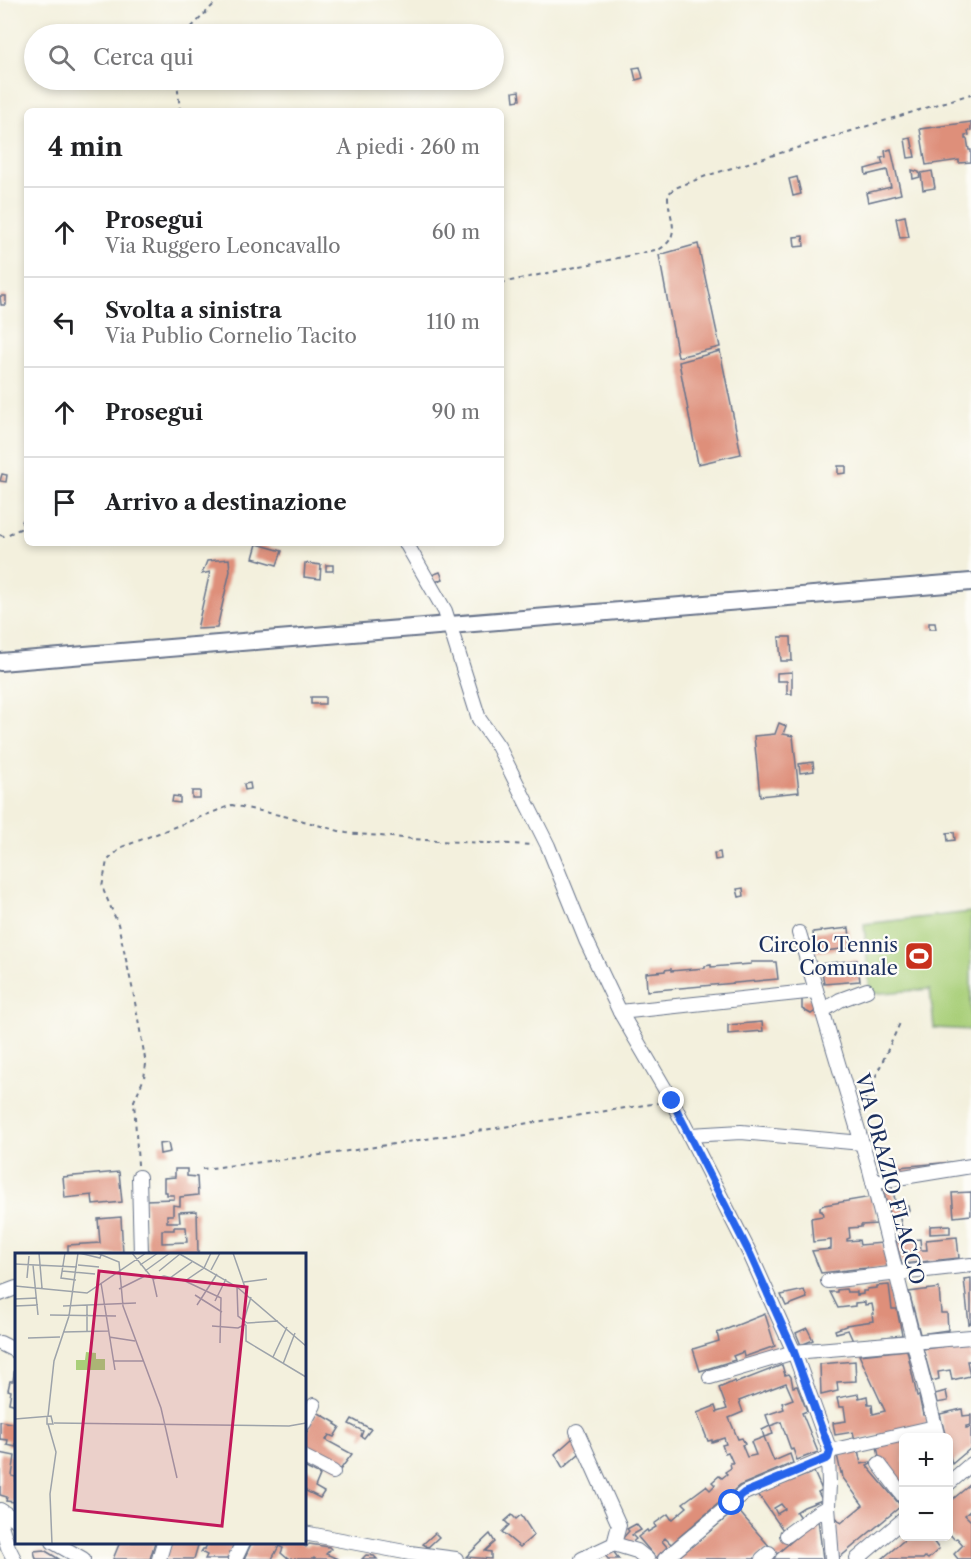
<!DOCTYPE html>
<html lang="it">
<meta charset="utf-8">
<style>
body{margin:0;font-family:"Libre Caslon Text",serif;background:#f6f6f6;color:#202124}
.controls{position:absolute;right:18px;bottom:18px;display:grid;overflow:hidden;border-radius:9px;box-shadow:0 3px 9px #0003}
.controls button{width:54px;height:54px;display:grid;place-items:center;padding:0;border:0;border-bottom:2px solid #e0e0e0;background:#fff;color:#202124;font:30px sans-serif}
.stop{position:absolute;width:18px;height:18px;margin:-14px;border:4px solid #2563eb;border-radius:50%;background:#fff}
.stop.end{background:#2563eb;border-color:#fff;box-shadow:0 2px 6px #0008}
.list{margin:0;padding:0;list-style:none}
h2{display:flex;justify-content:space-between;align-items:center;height:78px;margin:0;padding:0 24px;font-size:26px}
h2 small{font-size:20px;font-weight:400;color:#757577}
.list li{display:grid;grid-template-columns:39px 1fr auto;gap:18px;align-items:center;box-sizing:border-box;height:90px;padding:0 24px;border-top:2px solid #e0e0e0}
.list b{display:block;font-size:22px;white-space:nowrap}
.list p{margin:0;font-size:20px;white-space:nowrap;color:#757577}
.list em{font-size:20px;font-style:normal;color:#757577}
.icon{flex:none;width:33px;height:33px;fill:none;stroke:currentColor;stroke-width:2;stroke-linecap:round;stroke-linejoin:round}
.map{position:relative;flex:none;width:971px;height:1559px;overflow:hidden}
.search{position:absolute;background:#fff;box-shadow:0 3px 9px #0003;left:24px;top:24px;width:480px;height:66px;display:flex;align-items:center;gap:15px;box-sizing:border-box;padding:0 21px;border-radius:33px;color:#757577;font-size:22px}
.panel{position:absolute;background:#fff;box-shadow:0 3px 9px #0003;left:24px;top:108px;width:480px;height:438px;border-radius:9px}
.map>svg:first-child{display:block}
.green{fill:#a9cf79;stroke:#627f6c;stroke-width:1.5}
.building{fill:#de8f7a;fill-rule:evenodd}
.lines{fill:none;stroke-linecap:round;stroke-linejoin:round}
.minor-casing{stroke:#67738a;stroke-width:16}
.major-casing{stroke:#67738a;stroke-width:20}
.path{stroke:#67738a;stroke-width:2;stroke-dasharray:4.5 4.5;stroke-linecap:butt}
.minor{stroke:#fff;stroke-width:14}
.major{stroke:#fff;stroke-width:16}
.route{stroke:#2563eb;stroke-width:8}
.labels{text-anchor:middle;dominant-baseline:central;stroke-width:4.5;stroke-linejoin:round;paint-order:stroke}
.poi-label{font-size:20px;fill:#1b2f5e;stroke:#fdfcf7;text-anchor:end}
.street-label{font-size:20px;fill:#1b2f5e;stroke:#fdfcf7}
.inset-road{fill:none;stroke:#9da3aa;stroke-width:1.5}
.view{fill:#c2185b;fill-opacity:0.15;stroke:#c2185b;stroke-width:3}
.inset-edge{fill:none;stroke:#1b2f5e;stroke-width:3}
</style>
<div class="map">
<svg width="971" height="1559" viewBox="0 0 971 1559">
<rect width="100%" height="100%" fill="#fdfcf7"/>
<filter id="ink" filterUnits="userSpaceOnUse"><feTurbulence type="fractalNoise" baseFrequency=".0167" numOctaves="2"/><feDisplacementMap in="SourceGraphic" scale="12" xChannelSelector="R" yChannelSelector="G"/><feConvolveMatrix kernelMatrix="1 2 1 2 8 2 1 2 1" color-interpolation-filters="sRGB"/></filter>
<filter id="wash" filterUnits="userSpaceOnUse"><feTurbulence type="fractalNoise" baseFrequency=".008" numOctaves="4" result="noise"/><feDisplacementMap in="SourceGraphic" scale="24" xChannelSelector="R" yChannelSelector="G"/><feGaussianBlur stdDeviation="1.35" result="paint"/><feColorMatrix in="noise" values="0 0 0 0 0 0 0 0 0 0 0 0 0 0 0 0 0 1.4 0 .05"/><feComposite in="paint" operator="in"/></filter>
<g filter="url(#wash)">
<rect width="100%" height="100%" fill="#f3f0dd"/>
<polygon class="green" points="971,912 971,1030 934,1028 930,989 870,994 864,924"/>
<g id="blocks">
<g class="building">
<polygon points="640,67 643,78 636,80 633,68"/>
<polygon points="519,91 520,100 514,101 513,92"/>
<polygon points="971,122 971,130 968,131 969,135 965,136 965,139 967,139 969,150 971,150 971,162 959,163 959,160 926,165 920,129"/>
<polygon points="911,138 915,157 908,158 905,139"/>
<polygon points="891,149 901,194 868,202 866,193 891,187 887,170 866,175 865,169 883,164 881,158 886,157 885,151"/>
<polygon points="912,170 919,172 920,177 913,179"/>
<polygon points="932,171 935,188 923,190 921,173"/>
<polygon points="797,177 801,194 793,196 789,179"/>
<polygon points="905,216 909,237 900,238 896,218"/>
<polygon points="803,236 804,246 795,247 794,237"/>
<polygon points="698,244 720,347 678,357 659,255"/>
<polygon points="0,296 6,296 6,305 1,305"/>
<polygon points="720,351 741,454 698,464 679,362"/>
<polygon points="838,466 846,466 846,473 838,474"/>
<polygon points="2,474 7,475 6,482 0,481"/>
<polygon points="257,544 282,551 277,565 253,558"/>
<polygon points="229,559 230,571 217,628 197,629 210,572 202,574 207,561"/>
<polygon points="305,563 321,565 320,579 304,577"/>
<rect x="326" y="565" width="7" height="6"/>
<polygon points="440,572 443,579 435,582 432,575"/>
<polygon points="929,623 935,623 936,629 929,629"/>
<polygon points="779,637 791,637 792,661 781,661"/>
<polygon points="792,672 792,694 787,694 787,681 777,681 777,673"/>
<rect x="311" y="697" width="14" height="7"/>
<polygon points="779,723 786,726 783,734 793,736 799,792 760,796 754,736 775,734"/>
<polygon points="813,762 814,771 800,773 799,764"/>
<polygon points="250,783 251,789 245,790 244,784"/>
<rect x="192" y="791" width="8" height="7"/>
<polygon points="173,796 180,797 180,803 172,802"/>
<polygon points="954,832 955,840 948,841 947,833"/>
<polygon points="720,852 721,859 715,860 714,853"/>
<polygon points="743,888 744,896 739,897 737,889"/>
<polygon points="849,928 851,948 815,952 813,932"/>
<polygon points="857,960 860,981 824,984 821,964"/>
<polygon points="751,962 776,962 778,979 647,991 646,973 665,971 665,970 671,969 671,971 705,968 705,966 711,965 711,967 751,964"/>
<polygon points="814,998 817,1010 811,1014 802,1009 802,999"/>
<polygon points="762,1022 763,1031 728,1034 728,1025"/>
<polygon points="168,1143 170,1152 160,1154 159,1144"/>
<polygon points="951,1162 951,1170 900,1176 899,1167"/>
<path d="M175,1169H187V1176L197,1177L198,1195L180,1197V1206L173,1205V1215H167V1222H180L179,1212L197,1211L198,1254H148L145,1200L174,1199V1195H167V1192H164V1178L175,1177ZM174,1227H186L187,1242L162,1243V1230H174Z"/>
<polygon points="119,1172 122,1202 93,1205 92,1195 65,1198 63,1177"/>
<polygon points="890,1179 897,1208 908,1206 909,1211 899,1214 903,1233 894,1234 881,1181"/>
<polygon points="971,1192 971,1215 954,1217 952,1193"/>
<polygon points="871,1197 877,1224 861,1225 861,1227 849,1228 850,1238 847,1239 847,1241 859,1240 860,1245 882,1243 889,1267 867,1270 867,1268 856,1269 821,1273 812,1251 831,1249 831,1240 813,1242 811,1218 823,1216 822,1211 820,1211 820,1207 824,1205"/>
<polygon points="121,1217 123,1254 68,1254 68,1245 100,1243 98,1219"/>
<polygon points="950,1225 950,1233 930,1234 930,1226"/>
<polygon points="957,1237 959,1258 902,1264 896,1242 920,1239 921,1250 927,1250 926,1240"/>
<polygon points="971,1278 971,1323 969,1324 964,1279"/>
<polygon points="889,1285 892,1309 897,1309 902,1335 853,1341 848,1330 836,1333 835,1330 846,1326 846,1325 873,1321 872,1314 874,1314 872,1304 865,1305 865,1302 855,1303 855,1306 838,1308 830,1292 837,1292 837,1290 846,1289 847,1292 857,1292 857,1295 863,1294 863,1291 867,1291 867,1289 877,1288 877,1286"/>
<polygon points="939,1288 941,1313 947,1313 948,1330 920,1334 909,1292"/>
<polygon points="804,1290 807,1298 786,1306 781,1295"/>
<polygon points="765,1314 775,1346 744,1357 743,1352 733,1356 735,1360 700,1371 693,1349 719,1341 717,1333"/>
<polygon points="807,1328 813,1340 801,1345 796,1333"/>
<polygon points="971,1343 971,1361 967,1361 970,1376 952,1380 950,1370 938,1372 939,1379 932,1381 923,1349"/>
<polygon points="907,1350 917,1396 919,1396 923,1415 926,1414 928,1423 855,1440 853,1432 835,1435 833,1423 846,1421 844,1407 839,1407 837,1398 858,1394 859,1398 867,1396 868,1404 872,1404 873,1414 885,1411 859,1355"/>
<polygon points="855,1361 856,1381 837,1382 838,1391 821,1395 820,1364"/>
<polygon points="782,1365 785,1375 789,1374 791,1377 793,1387 797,1386 807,1411 802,1413 818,1452 797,1460 793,1449 791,1450 781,1422 770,1426 766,1415 784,1409 782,1403 793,1399 786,1383 739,1401 743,1412 729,1418 738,1439 742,1438 745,1444 742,1445 747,1457 756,1455 751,1442 764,1437 774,1461 790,1454 793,1463 739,1486 671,1544 665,1538 662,1541 667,1547 656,1558 638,1537 647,1530 648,1532 656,1527 654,1524 668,1514 672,1520 673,1519 687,1507 683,1503 706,1486 710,1490 715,1485 712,1482 719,1476 722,1478 727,1474 725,1472 731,1468 730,1463 733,1463 728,1452 725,1453 722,1445 726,1444 724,1438 712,1442 712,1440 708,1441 697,1413 715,1406 717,1412 727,1409 719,1388 735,1381 736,1383"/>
<polygon points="15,1367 16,1367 16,1405 9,1403 11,1391 8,1390 10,1381 13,1381"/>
<polygon points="946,1391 948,1401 937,1403 935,1394"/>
<polygon points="962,1409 963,1416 971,1415 971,1425 966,1426 966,1428 971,1427 971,1448 952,1464 948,1449 948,1438 946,1438 940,1414"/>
<polygon points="317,1412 336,1423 335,1424 340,1427 334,1437 329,1435 326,1440 352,1454 340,1470 304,1451 304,1438"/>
<polygon points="352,1419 371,1429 364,1438 361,1436 363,1431 349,1424"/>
<polygon points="0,1421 16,1424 16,1447 7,1445 8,1440 0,1439"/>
<polygon points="770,1426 773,1434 764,1437 762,1430"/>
<polygon points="573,1438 581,1452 563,1468 555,1454"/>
<polygon points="904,1440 904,1488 880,1462 877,1446"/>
<polygon points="858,1450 861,1464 871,1462 871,1464 867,1466 901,1506 839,1558 835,1516 841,1523 863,1505 843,1478 842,1472 841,1473 837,1455"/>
<polygon points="0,1453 15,1456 12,1476 16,1477 16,1508 14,1507 15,1502 6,1501 7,1497 0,1495"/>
<polygon points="304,1467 320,1475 315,1487 324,1492 320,1498 304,1490"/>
<path d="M814,1472L822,1490L818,1492L822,1500L804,1507L796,1512L801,1519L785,1533L758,1494ZM781,1504L785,1509L777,1514L774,1508Z"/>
<polygon points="971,1484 971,1510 965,1515 971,1521 971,1559 958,1559 954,1554 963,1545 957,1538 954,1539 948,1532 948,1503"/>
<polygon points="737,1509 770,1547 755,1559 676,1559"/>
<polygon points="512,1515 516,1519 521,1515 534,1535 520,1547 502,1532 509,1525 505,1521"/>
<polygon points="818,1519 823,1559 771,1559 806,1529"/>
<polygon points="636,1524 641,1530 632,1535 636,1539 628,1546 622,1539 629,1531 627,1529"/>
<polygon points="435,1533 439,1537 428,1547 423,1544"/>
<polygon points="490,1534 495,1542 485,1551 491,1552 491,1559 466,1557"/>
<polygon points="909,1536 938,1536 933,1541 939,1549 928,1559 925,1557 923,1559 882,1559"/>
<polygon points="120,1542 155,1542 150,1559 113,1559"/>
<polygon points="171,1542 199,1542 194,1559 165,1559"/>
<polygon points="208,1542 235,1542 227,1559 205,1559 207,1555 201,1552 203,1549 205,1549"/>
<polygon points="252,1542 299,1542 306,1547 309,1544 329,1547 331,1549 326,1554 338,1559 315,1559 314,1558 313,1559 288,1559 281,1553 283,1548 279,1546 272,1559 244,1559"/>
<polygon points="44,1550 59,1559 36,1559 34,1551"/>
<polygon points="613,1551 619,1559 608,1559 605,1555"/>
<polygon points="366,1555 374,1556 377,1559 362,1559"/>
</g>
</g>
</g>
<g filter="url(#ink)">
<use href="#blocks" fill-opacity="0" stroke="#67738a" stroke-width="1.5"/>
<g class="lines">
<g class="minor-casing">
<g id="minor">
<polyline points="406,543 445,611 479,719 498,746 548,846 586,940 620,1012 672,1101 750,1254 794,1352 830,1451 828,1458 829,1483 828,1507 832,1559"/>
<polyline points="799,933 870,1170 938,1438"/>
<polyline points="822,1011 840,1000 867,990"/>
<polyline points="620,1012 816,991"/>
<polyline points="690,1135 741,1132 862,1143"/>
<polyline points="139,1177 141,1254"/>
<polyline points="873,1182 971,1166"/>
<polyline points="828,1281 971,1265"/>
<polyline points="0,1294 16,1288"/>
<polyline points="0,1343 16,1351"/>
<polyline points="710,1377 794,1352 971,1337"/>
<polyline points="304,1423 314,1405"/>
<polyline points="577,1431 619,1525 614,1544"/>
<polyline points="830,1451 935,1427"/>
<polyline points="304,1457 333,1472"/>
<polyline points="879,1464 904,1497"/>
<polyline points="948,1484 971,1464"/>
<polyline points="0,1510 16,1520"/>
<polyline points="0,1522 8,1547 14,1559"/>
<polyline points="304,1533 410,1553 456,1559"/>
<polyline points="787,1535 817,1513 828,1507"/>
<polyline points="53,1542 83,1559"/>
<polyline points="614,1544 637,1551 647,1559"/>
<polyline points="159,1559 164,1542"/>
<polyline points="235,1559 243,1542"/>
<polyline points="582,1559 614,1544"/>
<polyline points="665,1559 744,1493 828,1458"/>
<polyline points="762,1559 769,1553"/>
<polyline points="857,1559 904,1519"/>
</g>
</g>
<g class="major-casing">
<polyline id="major" points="0,662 971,582"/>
</g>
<g class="path">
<polyline points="185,34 218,0"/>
<polyline points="177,80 180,111"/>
<path d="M501,283L660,249C684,234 667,216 668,194L675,188L706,176L971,94"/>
<polyline points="0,535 4,536 20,529 27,507"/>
<polyline points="864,1102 900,1023"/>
<polyline points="138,1165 134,1101 144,1078 146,1064 133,991 118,924 102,887 107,861 122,847 232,805 293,818 346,833 437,841 533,845"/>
<polyline points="202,1169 329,1154 658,1103"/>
</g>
<use href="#minor" class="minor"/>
<use href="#major" class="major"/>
</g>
</g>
<g class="lines" filter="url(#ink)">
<polyline class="route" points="672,1101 750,1254 794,1352 830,1451 828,1458 744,1493 732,1503"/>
</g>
<defs>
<g id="stadium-square" transform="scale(1.5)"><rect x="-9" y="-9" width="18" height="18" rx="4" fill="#c8321e" stroke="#fdfcf7"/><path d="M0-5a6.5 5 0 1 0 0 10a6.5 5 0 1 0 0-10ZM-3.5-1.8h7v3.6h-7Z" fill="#fff"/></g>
</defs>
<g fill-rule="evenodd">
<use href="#stadium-square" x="919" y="956"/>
</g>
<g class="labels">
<g class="poi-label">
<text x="898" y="945">Circolo Tennis<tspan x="898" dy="23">Comunale</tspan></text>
</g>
<g class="street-label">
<text transform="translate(890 1179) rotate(75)">VIA ORAZIO FLACCO</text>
</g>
</g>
<g transform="translate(15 1253)">
<rect width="291" height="291" fill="#f3f0dd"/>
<path d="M71,99L81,100V106H90V117H61V107H70Z" fill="#a9cf79"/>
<path class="inset-road" d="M24,0L27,35M50,0L46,25L61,27M64,0L85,5L86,2M82,0L104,9L108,53L146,155L162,225M117,0L138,26M163,0L222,34L291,93M218,0L232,40M0,11L62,14M18,12L23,62M63,12L84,14M125,12L143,0M196,17L205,0M47,18L80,21M130,18L155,0M144,18L165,1M12,25L14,3M155,25L177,9M138,26L149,23L170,28L206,45L205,90M138,26L142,44M170,28L189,15L196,0M229,29L252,26M86,30L100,117M0,33L72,40L131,0M222,34L223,63L232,70M104,36L132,22M180,42L207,59M0,46L22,45M200,48L211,26M182,52L202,21M0,53L23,52M48,53L121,50M35,62L101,63M229,67L236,44M232,70L263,68M231,72V88L291,124M197,73L223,75L231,71M72,78V52M48,79L93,78M94,84L120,88M13,85L45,84M258,104L272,74M98,108H129M268,111L280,80M33,163L39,108L54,63L63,0M0,166L36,163L38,171H32V164M39,170L274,173L291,170M33,171L41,199L35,241L37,291"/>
<path class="view" d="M84,18L232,34L207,273L59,257Z"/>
<rect width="291" height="291" class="inset-edge"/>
</g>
</svg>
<div class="controls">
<button>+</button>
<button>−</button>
</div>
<div class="stop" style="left:732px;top:1503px"></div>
<div class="stop end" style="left:672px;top:1101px"></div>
<div class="search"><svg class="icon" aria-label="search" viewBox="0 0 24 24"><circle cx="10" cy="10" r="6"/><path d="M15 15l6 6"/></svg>Cerca qui</div>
<section class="panel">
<h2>4 min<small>A piedi · 260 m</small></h2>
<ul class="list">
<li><svg class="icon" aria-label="ahead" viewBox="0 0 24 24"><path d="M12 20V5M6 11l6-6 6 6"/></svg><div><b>Prosegui</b><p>Via Ruggero Leoncavallo</p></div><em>60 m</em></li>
<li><svg class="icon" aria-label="left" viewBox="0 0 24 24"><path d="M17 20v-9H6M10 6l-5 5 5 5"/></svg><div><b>Svolta a sinistra</b><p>Via Publio Cornelio Tacito</p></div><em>110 m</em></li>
<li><svg class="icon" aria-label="ahead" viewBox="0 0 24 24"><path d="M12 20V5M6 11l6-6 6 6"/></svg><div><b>Prosegui</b></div><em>90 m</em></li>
<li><svg class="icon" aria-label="arrive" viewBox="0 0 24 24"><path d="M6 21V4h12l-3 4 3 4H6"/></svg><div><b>Arrivo a destinazione</b></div></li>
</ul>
</section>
</div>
